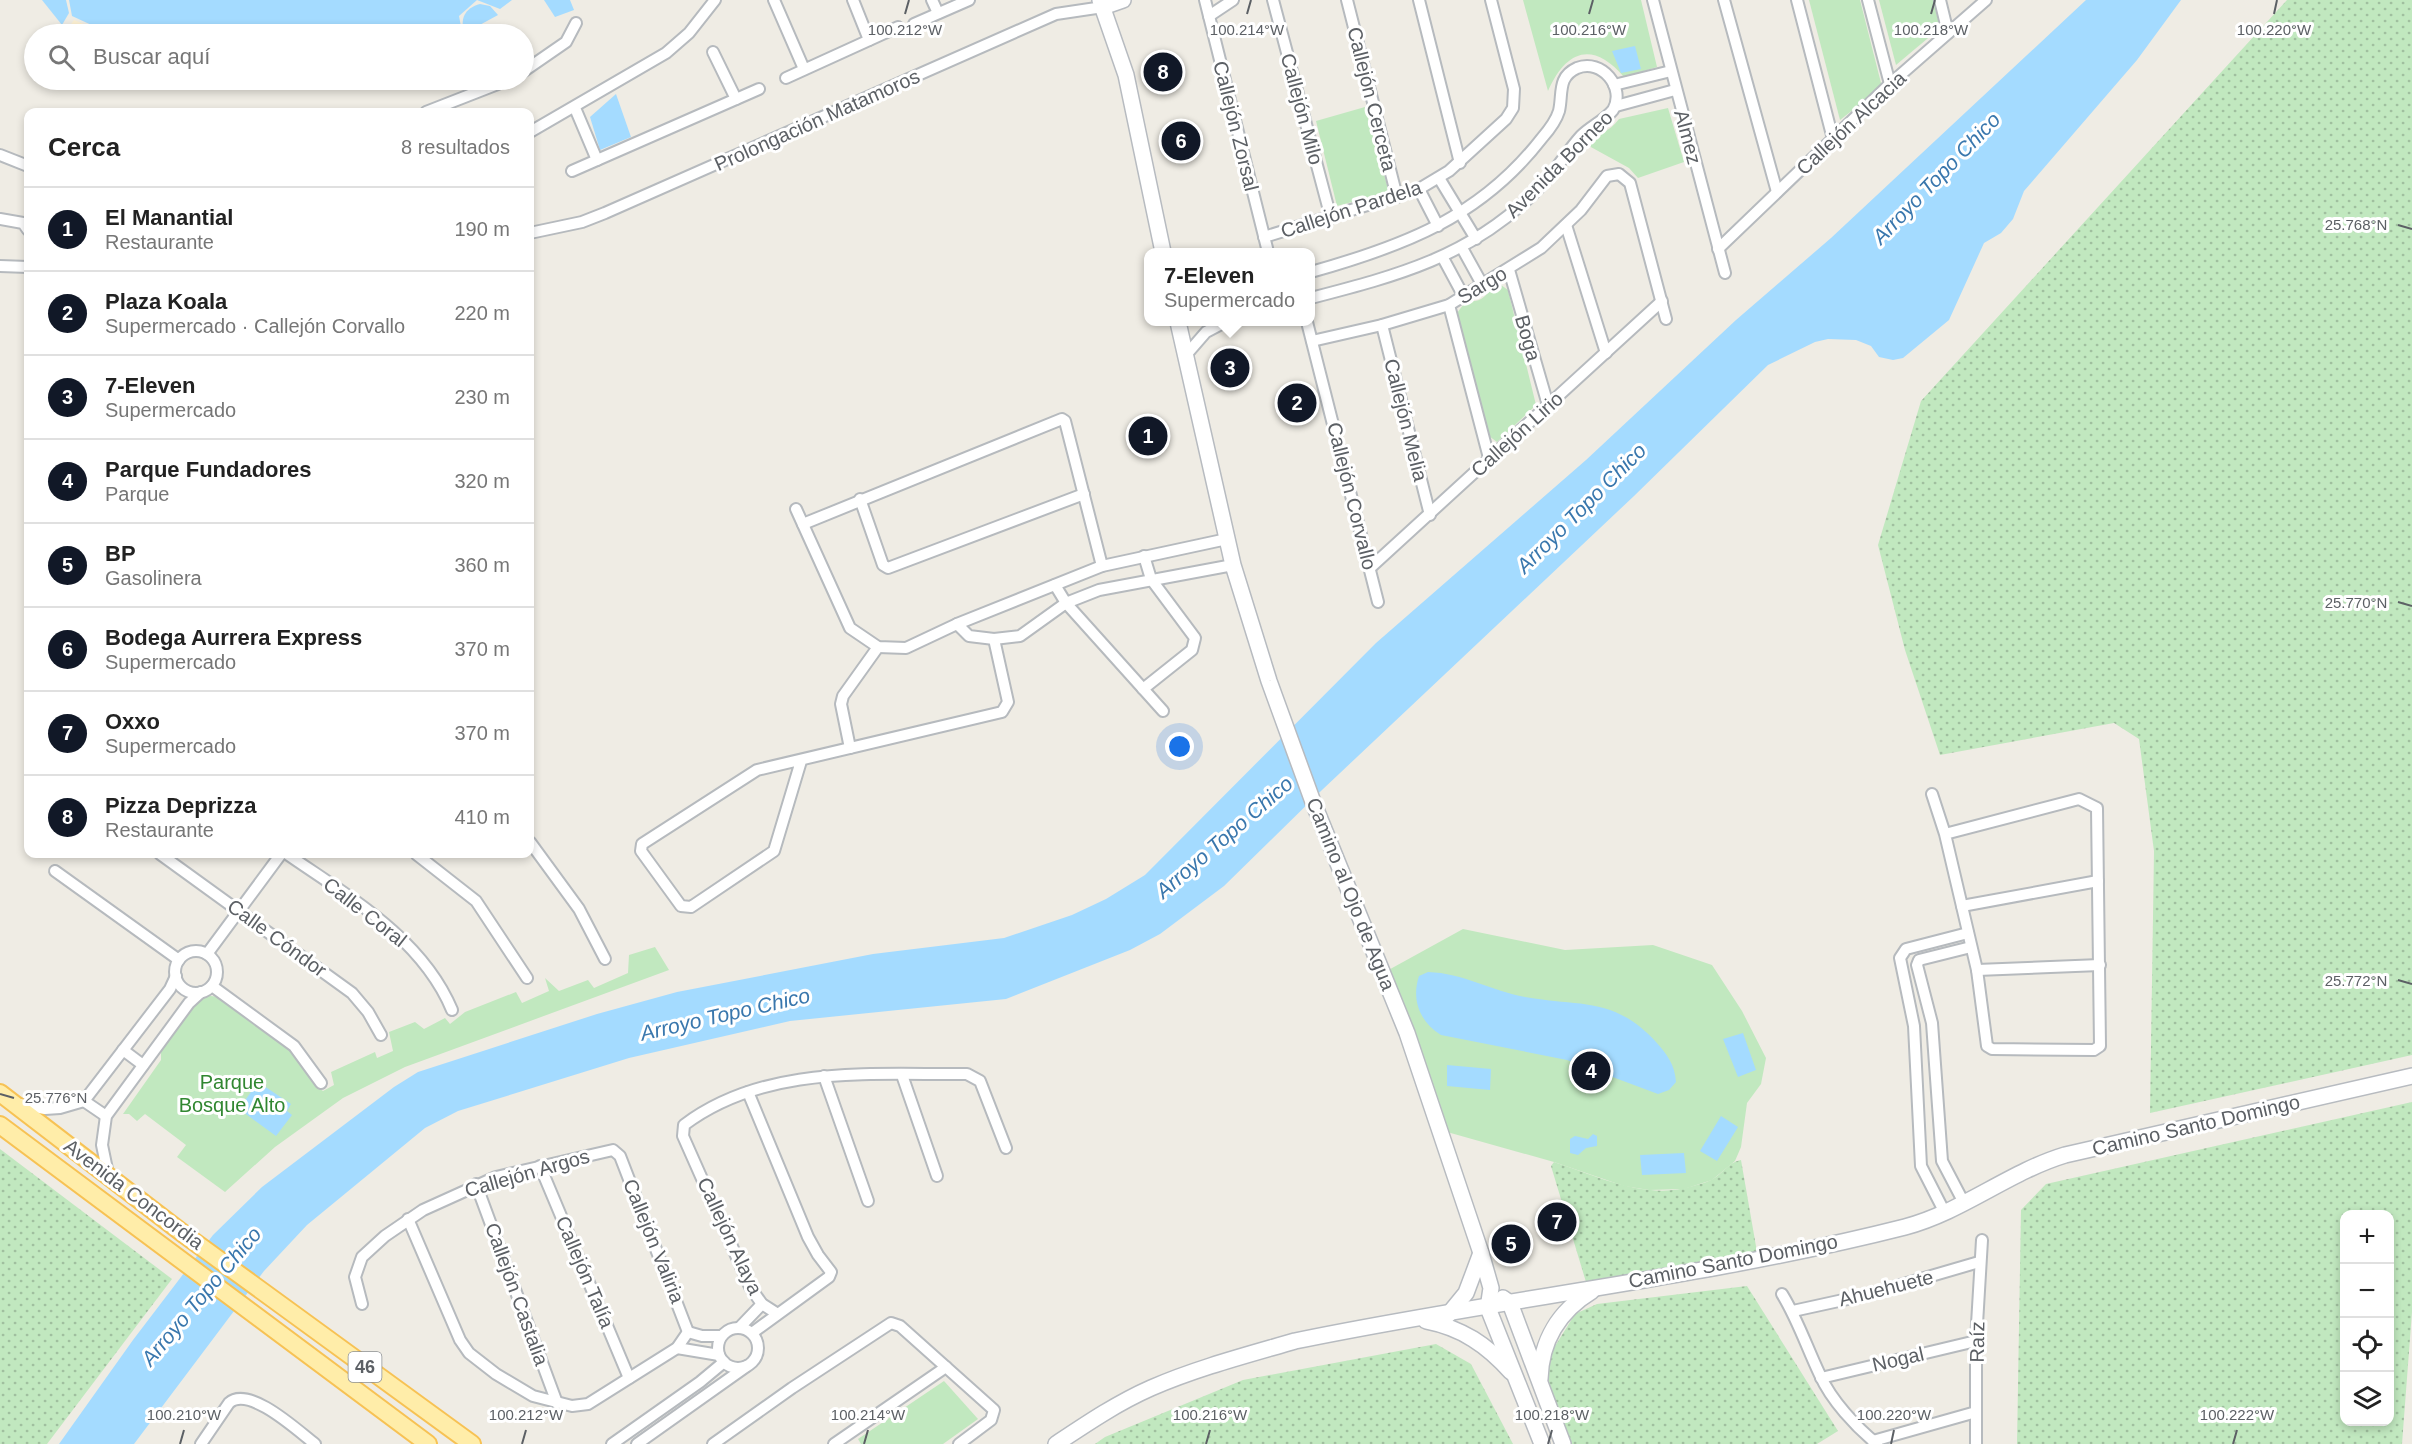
<!DOCTYPE html>
<html lang="es">
<meta charset="utf-8">
<style>
body{margin:0;font-family:Arial,sans-serif;background:#f2f2f2;color:#222}
.controls{position:absolute;right:18px;bottom:18px;display:grid;overflow:hidden;border-radius:12px;box-shadow:0 3px 9px #0003}
.controls button{width:54px;height:54px;display:grid;place-items:center;padding:0;border:0;border-bottom:2px solid #e0e0e0;background:#fff;color:#222;font:30px sans-serif}
.you{position:absolute;left:1180px;top:747px;width:21px;height:21px;margin:-15px;border:4px solid #fff;border-radius:50%;background:#1a73e8;box-shadow:0 0 0 9px #1a73e833}
.badge{display:grid;place-items:center;width:39px;height:39px;border-radius:50%;background:#111827;color:#fff;font-size:20px;font-weight:700}
.pin{position:absolute;translate:-50% -50%;border:3px solid #fff;box-shadow:0 2px 6px #0006}
.popup{position:absolute;left:1144px;top:248px;width:171px;height:78px;box-sizing:border-box;display:grid;place-content:center;border-radius:12px;background:#fff;filter:drop-shadow(0 2px 4px #0005);font-size:20px;white-space:nowrap;color:#767676}
.popup b{font-size:22px;color:#222}
.popup::after{content:'';position:absolute;left:50%;top:100%;margin-left:-12px;border:12px solid transparent;border-top-color:#fff}
.list{margin:0;padding:0;list-style:none}
h2{display:flex;justify-content:space-between;align-items:center;height:78px;margin:0;padding:0 24px;font-size:26px}
h2 small{font-size:20px;font-weight:400;color:#767676}
.list li{display:grid;grid-template-columns:39px 1fr auto;gap:18px;align-items:center;box-sizing:border-box;height:84px;padding:0 24px;border-top:2px solid #e0e0e0}
.list b{display:block;font-size:22px;white-space:nowrap}
.list p{margin:0;font-size:20px;white-space:nowrap;color:#767676}
.list em{font-size:20px;font-style:normal;color:#767676}
.icon{flex:none;width:33px;height:33px;fill:none;stroke:currentColor;stroke-width:2;stroke-linecap:round;stroke-linejoin:round}
.map{position:relative;flex:none;width:2412px;height:1444px;overflow:hidden}
.search{position:absolute;background:#fff;box-shadow:0 3px 9px #0003;left:24px;top:24px;width:510px;height:66px;display:flex;align-items:center;gap:15px;box-sizing:border-box;padding:0 21px;border-radius:33px;color:#767676;font-size:22px}
.panel{position:absolute;background:#fff;box-shadow:0 3px 9px #0003;left:24px;top:108px;width:510px;height:750px;border-radius:12px}
.map>svg:first-child{display:block}
.grass{fill:url(#grass-dots);fill-rule:evenodd}
.sand{fill:url(#sand-dots)}
.park{fill:#c1e8bf}
.water{fill:#a4dbff}
.lines{fill:none;stroke-linecap:round;stroke-linejoin:round}
.street-casing{stroke:#b6babe;stroke-width:14}
.secondary-casing{stroke:#b7bbc0;stroke-width:18}
.primary-casing{stroke:#f7c254;stroke-width:20}
.street{stroke:#fff;stroke-width:10}
.secondary{stroke:#fff;stroke-width:15}
.primary{stroke:#ffeda9;stroke-width:16}
.ticks{fill:none;stroke:#5c6065;stroke-width:2}
.labels{text-anchor:middle;dominant-baseline:central;stroke-width:6;stroke-linejoin:round;paint-order:stroke}
.shield{fill:#fff;stroke:#8d9093;stroke-width:1.5}
.shield-label{font-size:18px;font-weight:bold;fill:#5c6065}
.street-label{font-size:20px;fill:#5c6065;stroke:#fff}
.park-label{font-size:20px;fill:#318731;stroke:#fff}
.water-label{font-size:21px;font-style:italic;fill:#3977ad;stroke:#fff}
.ticks-label{font-size:15px;text-anchor:middle;fill:#5c6065;stroke:#fff;stroke-width:6;stroke-linejoin:round;paint-order:stroke}
</style>
<div class="map">
<svg width="2412" height="1444" viewBox="0 0 2412 1444">
<defs>
<pattern id="grass-dots" width="8" height="8" patternUnits="userSpaceOnUse" patternTransform="scale(1.5)"><rect width="8" height="8" fill="#c1e8bf"/><path d="M2 2h.1M6 6h.1" fill="none" stroke="#a0bf9f" stroke-width="1.8" stroke-linecap="round"/></pattern>
<pattern id="sand-dots" width="8" height="8" patternUnits="userSpaceOnUse" patternTransform="scale(1.5)"><rect width="8" height="8" fill="#fcf0d2"/><path d="M2 2h.1M6 6h.1" fill="none" stroke="#dad0b7" stroke-width="1.8" stroke-linecap="round"/></pattern>
</defs>
<rect width="100%" height="100%" fill="#efece4"/>
<g class="grass">
<polygon points="2287,0 2412,0 2412,1055 2150,1113 2154,851 2139,739 2114,723 1940,755 1905,650 1878,545 1921,401"/>
<path d="M2412,1102V1312L2402,1444H2017L2021,1210L2046,1184ZM2390,1214V1422H2344V1214Z"/>
<polygon points="0,1149 172,1279 47,1444 0,1444"/>
<path d="M1741,1160L1757,1252L1586,1282L1551,1166L1554,1162C1597,1176 1647,1201 1693,1186C1699,1184 1705,1183 1711,1180C1722,1175 1728,1162 1741,1160Z"/>
<polygon points="1747,1286 1838,1431 1817,1444 1570,1444 1544,1376 1547,1359 1575,1314 1597,1304"/>
<polygon points="1436,1344 1471,1364 1513,1444 1095,1444 1105,1437 1243,1380"/>
</g>
<polygon class="sand" points="74,20 108,34 81,34 69,27"/>
<g class="park">
<path d="M1523,0H1641L1657,67L1624,77C1592,40 1566,51 1548,91Z"/>
<polygon points="1809,0 1860,0 1882,87 1840,120"/>
<polygon points="1879,0 1933,0 1940,28 1896,65"/>
<polygon points="1365,107 1389,192 1337,206 1316,121"/>
<path d="M1668,108L1684,162L1638,178L1629,168L1589,146C1597,133 1610,132 1619,119Z"/>
<path d="M1495,285H1501L1508,290L1536,405L1497,442L1489,436L1457,313L1466,301C1482,303 1485,296 1495,285Z"/>
<polygon points="1463,929 1565,950 1653,945 1712,965 1742,1011 1766,1058 1761,1084 1747,1103 1741,1147 1735,1161 1712,1180 1684,1189 1649,1190 1624,1186 1554,1162 1440,1130 1383,973"/>
<polygon points="655,947 669,970 405,1067 343,1098 275,1147 225,1192 177,1157 186,1145 145,1114 137,1121 129,1114 123,1114 161,1060 161,1050 203,995 219,997 290,1051 312,1076 316,1086 323,1091 334,1085 331,1072 375,1052 377,1058 393,1051 389,1032 415,1022 424,1029 445,1018 450,1024 465,1012 516,992 522,1003 549,991 545,978 559,991 588,980 594,988 628,973 629,955"/>
<polygon points="944,1381 978,1419 943,1444 861,1444 858,1439"/>
</g>
<g class="water">
<polygon points="42,0 66,0 69,13 62,25"/>
<polygon points="69,0 512,0 500,9 477,0 459,16 462,32 455,34 111,34 72,16"/>
<polygon points="544,0 570,0 574,10 555,17"/>
<polygon points="2086,0 2181,0 2137,60 2024,191 2013,219 2001,233 1984,243 1949,320 1903,358 1893,360 1879,357 1871,346 1856,340 1828,339 1815,342 1768,365 1634,496 1322,790 1224,886 1160,934 1130,950 1006,999 790,1021 629,1058 458,1111 425,1128 307,1225 264,1271 134,1444 59,1444 133,1340 213,1235 262,1187 394,1087 418,1072 597,1014 677,992 873,954 1004,938 1072,915 1106,899 1145,875 1376,643 1586,460 1736,320 1831,238"/>
<path d="M480,4L490,6L498,15L465,33C459,19 465,8 480,4Z"/>
<polygon points="1635,46 1641,69 1621,73 1612,51"/>
<polygon points="616,94 631,137 600,150 590,117"/>
<path d="M1428,972C1463,973 1492,991 1525,997C1580,1007 1614,996 1656,1042C1667,1054 1675,1065 1676,1082L1669,1090L1658,1094L1567,1060L1441,1035C1420,1022 1411,1000 1419,976Z"/>
<polygon points="1743,1033 1756,1070 1738,1077 1723,1039"/>
<polygon points="1447,1065 1491,1069 1490,1090 1447,1086"/>
<polygon points="258,1082 291,1104 287,1111 292,1115 276,1136 239,1109"/>
<polygon points="1721,1116 1738,1127 1717,1161 1700,1151"/>
<polygon points="1593,1134 1597,1136 1597,1146 1586,1148 1578,1155 1570,1153 1570,1139 1575,1136 1588,1139"/>
<polygon points="1684,1153 1686,1173 1642,1175 1640,1155"/>
</g>
<g class="lines">
<g class="street-casing">
<g id="street">
<polyline points="774,0 804,69"/>
<polyline points="853,0 869,40"/>
<polyline points="932,0 938,13"/>
<polyline points="1205,0 1268,252"/>
<polyline points="1273,0 1331,218"/>
<polyline points="1347,0 1397,197"/>
<polyline points="1419,0 1460,163"/>
<polyline points="1653,0 1725,273"/>
<polyline points="1724,0 1777,192"/>
<polyline points="1797,0 1833,139"/>
<polyline points="1868,0 1890,84"/>
<polyline points="1940,0 1948,33"/>
<polyline points="1209,16 1233,0"/>
<polyline points="914,24 969,0"/>
<polyline points="713,52 736,99"/>
<polyline points="524,71 566,42 576,23"/>
<polyline points="786,78 898,27"/>
<polyline points="1614,85 1671,71"/>
<polyline points="1616,106 1675,90"/>
<polyline points="575,108 597,160"/>
<polyline points="426,112 508,80"/>
<polyline points="530,132 666,53 689,33 715,0"/>
<polyline points="0,155 28,166"/>
<polyline points="572,171 759,89"/>
<polyline points="1439,178 1476,239"/>
<polyline points="1419,189 1438,226"/>
<polyline points="0,219 23,223 28,230"/>
<polyline points="1566,225 1606,353"/>
<polyline points="530,233 582,222 605,213 1056,14 1103,7"/>
<polyline points="1264,237 1419,189 1449,171 1506,119 1513,108 1514,89 1491,0"/>
<polyline points="1462,248 1483,286"/>
<polyline points="1718,249 1890,84 1986,0"/>
<polyline points="1443,258 1464,297"/>
<polyline points="0,266 28,267"/>
<polyline points="1509,270 1548,405"/>
<path d="M1311,272C1404,246 1481,217 1542,138C1549,130 1556,121 1559,111C1563,94 1557,77 1577,68C1602,58 1626,88 1613,110C1604,121 1591,126 1581,136C1565,154 1553,175 1535,192C1470,257 1396,276 1311,298"/>
<polyline points="1449,305 1489,458"/>
<polyline points="1307,322 1378,602"/>
<polyline points="1382,325 1430,515"/>
<polyline points="1312,341 1382,325 1449,305 1541,248 1581,210 1607,176 1619,174 1630,183 1666,319"/>
<polyline points="1186,355 1206,332 1225,322"/>
<polyline points="860,499 883,565 888,568 1084,494"/>
<polyline points="796,509 850,628 878,647 906,648 957,624 1102,566 1227,539"/>
<polyline points="803,524 1062,419 1065,421 1102,566"/>
<polyline points="1371,567 1662,301"/>
<polyline points="1055,585 1066,603 1163,711"/>
<polyline points="957,624 969,636 994,639 1020,636 1066,603 1099,590 1233,565"/>
<polyline points="1143,689 1192,650 1195,638 1151,579 1144,556"/>
<polyline points="850,748 841,704 843,696 878,647"/>
<polyline points="801,761 774,851 691,907 681,906 641,851 642,844 757,770 1002,712 1008,702 994,639"/>
<polyline points="1932,794 1945,834 1977,970 1987,1046 1992,1049 2094,1050 2100,1046 2097,808 2079,799 1945,834"/>
<polyline points="530,842 579,909 605,959"/>
<polyline points="160,854 352,993 368,1012 381,1035"/>
<path d="M287,854C349,897 422,938 452,1010"/>
<polyline points="416,854 476,901 527,978"/>
<polyline points="55,871 179,960"/>
<polyline points="1962,906 2098,881"/>
<circle cx="196" cy="972" r="21"/>
<polyline points="207,954 281,854"/>
<polyline points="1977,970 2100,965"/>
<polyline points="212,986 294,1046 321,1083"/>
<polyline points="123,1050 143,1065"/>
<polyline points="902,1075 937,1176"/>
<polyline points="824,1076 868,1201"/>
<polyline points="748,1092 808,1237 818,1255 831,1272 829,1277 752,1333"/>
<polyline points="84,1101 106,1116"/>
<polyline points="19,1104 45,1109 60,1108 84,1101 170,989 176,976"/>
<polyline points="540,1166 629,1378"/>
<polyline points="108,1174 102,1145 106,1116 189,1003 201,992"/>
<polyline points="476,1184 557,1403"/>
<polyline points="1964,1203 1942,1161 1932,1023 1917,965 1919,960 1971,947"/>
<polyline points="1945,1213 1921,1166 1914,1026 1900,958 1906,949 1968,933"/>
<polyline points="408,1219 460,1340 469,1353 496,1374 533,1396 572,1406 588,1404 677,1348 688,1332"/>
<path d="M1782,1294C1798,1320 1807,1348 1820,1375C1831,1400 1856,1427 1877,1444"/>
<polyline points="362,1304 355,1277 362,1257 385,1236 423,1210 496,1177 613,1150 620,1156 688,1332"/>
<polyline points="1793,1311 1866,1295 1979,1262"/>
<path d="M776,1313L762,1304L750,1287L683,1136L684,1125C765,1064 872,1075 967,1074L980,1081L1006,1148"/>
<polyline points="740,1327 762,1304"/>
<circle cx="738" cy="1348" r="20"/>
<polyline points="688,1332 702,1336 720,1336"/>
<polyline points="677,1348 719,1355"/>
<polyline points="1821,1378 1976,1341"/>
<polyline points="1873,1441 1976,1412"/>
<path d="M201,1444L229,1403C249,1385 298,1431 315,1444"/>
<polyline points="612,1444 700,1382 724,1362"/>
<polyline points="637,1444 747,1366"/>
<polyline points="713,1444 792,1388 891,1323 900,1326 994,1410 991,1420 959,1444"/>
<polyline points="834,1444 946,1367"/>
<polyline points="1976,1444 1976,1341 1982,1240"/>
</g>
</g>
<g class="secondary-casing">
<g id="secondary">
<polyline points="1100,0 1126,75 1163,252"/>
<polyline points="1103,7 1123,0"/>
<polyline points="1178,322 1233,565 1269,681 1313,802 1407,1033 1481,1253 1491,1288 1488,1308 1542,1444"/>
<polyline points="1503,1298 1510,1303 1563,1444"/>
<polyline points="1448,1315 1466,1293 1481,1253"/>
<path d="M1426,1321C1462,1328 1487,1345 1511,1372"/>
<path d="M1540,1379C1541,1341 1559,1311 1592,1291"/>
<path d="M1056,1444C1086,1424 1117,1403 1151,1388C1197,1368 1247,1355 1295,1341C1497,1299 1704,1278 1905,1227C1962,1212 2009,1172 2065,1155L2412,1076"/>
</g>
</g>
<g class="primary-casing">
<g id="primary">
<polyline points="0,1093 185,1235 472,1444"/>
<polyline points="0,1125 428,1444"/>
</g>
</g>
<use href="#street" class="street"/>
<use href="#secondary" class="secondary"/>
<use href="#primary" class="primary"/>
</g>
<path class="ticks" d="M905,14L909,0M1247,14L1251,0M1589,14L1593,0M1931,14L1935,0M2274,14L2277,0M2398,225L2412,229M2398,602L2412,606M2398,980L2412,984M0,1094L14,1098M180,1444L184,1430M522,1444L526,1430M864,1444L868,1430M1206,1444L1210,1430M1548,1444L1552,1430M1891,1444L1894,1430M2233,1444L2237,1430"/>
<g class="labels">
<rect class="shield" x="348.5" y="1352" width="33" height="30" rx="4.5"/>
<g class="shield-label">
<text x="365" y="1367">46</text>
</g>
<g class="street-label">
<text transform="translate(1372 99) rotate(76)">Callejón Cerceta</text>
<text transform="translate(1302 109) rotate(75)">Callejón Milo</text>
<text transform="translate(817 120) rotate(-24)">Prolongación Matamoros</text>
<text transform="translate(1851 123) rotate(-43)">Callejón Alcacia</text>
<text transform="translate(1236 126) rotate(76)">Callejón Zorsal</text>
<text transform="translate(1688 137) rotate(75)">Almez</text>
<text transform="translate(1559 164) rotate(-45)">Avenida Borneo</text>
<text transform="translate(1351 209) rotate(-18)">Callejón Pardela</text>
<text transform="translate(1482 285) rotate(-31)">Sargo</text>
<text transform="translate(1528 338) rotate(74)">Boga</text>
<text transform="translate(1406 420) rotate(76)">Callejón Melia</text>
<text transform="translate(1517 434) rotate(-42)">Callejón Lirio</text>
<text transform="translate(1352 496) rotate(76)">Callejón Corvallo</text>
<text transform="translate(1351 894) rotate(68)">Camino al Ojo de Agua</text>
<text transform="translate(365 912) rotate(38)">Calle Coral</text>
<text transform="translate(277 938) rotate(36)">Calle Cóndor</text>
<text transform="translate(2196 1125) rotate(-13)">Camino Santo Domingo</text>
<text transform="translate(527 1173) rotate(-16)">Callejón Argos</text>
<text transform="translate(134 1194) rotate(37)">Avenida Concordia</text>
<text transform="translate(730 1236) rotate(65)">Callejón Alaya</text>
<text transform="translate(654 1241) rotate(68)">Callejón Valiria</text>
<text transform="translate(1733 1261) rotate(-11)">Camino Santo Domingo</text>
<text transform="translate(585 1272) rotate(67)">Callejón Talía</text>
<text transform="translate(1886 1288) rotate(-14)">Ahuehuete</text>
<text transform="translate(517 1294) rotate(70)">Callejón Castalia</text>
<text transform="translate(1977 1342) rotate(-89)">Raíz</text>
<text transform="translate(1898 1359) rotate(-13)">Nogal</text>
</g>
<g class="park-label">
<text x="232" y="1082">Parque<tspan x="232" dy="23">Bosque Alto</tspan></text>
</g>
<g class="water-label">
<text transform="translate(1936 178) rotate(-46)">Arroyo Topo Chico</text>
<text transform="translate(1581 508) rotate(-45)">Arroyo Topo Chico</text>
<text transform="translate(1224 837) rotate(-41)">Arroyo Topo Chico</text>
<text transform="translate(725 1014) rotate(-13)">Arroyo Topo Chico</text>
<text transform="translate(201 1296) rotate(-50)">Arroyo Topo Chico</text>
</g>
</g>
<g class="ticks-label">
<text x="905" y="35">100.212°W</text>
<text x="1247" y="35">100.214°W</text>
<text x="1589" y="35">100.216°W</text>
<text x="1931" y="35">100.218°W</text>
<text x="2274" y="35">100.220°W</text>
<text x="2356" y="230">25.768°N</text>
<text x="2356" y="608">25.770°N</text>
<text x="2356" y="986">25.772°N</text>
<text x="56" y="1103">25.776°N</text>
<text x="184" y="1420">100.210°W</text>
<text x="526" y="1420">100.212°W</text>
<text x="868" y="1420">100.214°W</text>
<text x="1210" y="1420">100.216°W</text>
<text x="1552" y="1420">100.218°W</text>
<text x="1894" y="1420">100.220°W</text>
<text x="2237" y="1420">100.222°W</text>
</g>
</svg>
<div class="controls">
<button>+</button>
<button>−</button>
<button><svg class="icon" aria-label="locate" viewBox="0 0 24 24"><circle cx="12" cy="12" r="6"/><path d="M12 2v4M12 18v4M2 12h4M18 12h4"/></svg></button>
<button><svg class="icon" aria-label="layers" viewBox="0 0 24 24"><path d="M12 4l9 5-9 5-9-5zM3 14l9 5 9-5"/></svg></button>
</div>
<div class="you"></div>
<div class="pin badge" style="left:1148px;top:436px">1</div>
<div class="pin badge" style="left:1297px;top:403px">2</div>
<div class="pin badge" style="left:1230px;top:368px">3</div>
<div class="popup"><b>7-Eleven</b>Supermercado</div>
<div class="pin badge" style="left:1591px;top:1071px">4</div>
<div class="pin badge" style="left:1511px;top:1244px">5</div>
<div class="pin badge" style="left:1181px;top:141px">6</div>
<div class="pin badge" style="left:1557px;top:1222px">7</div>
<div class="pin badge" style="left:1163px;top:72px">8</div>
<div class="search"><svg class="icon" aria-label="search" viewBox="0 0 24 24"><circle cx="10" cy="10" r="6"/><path d="M15 15l6 6"/></svg>Buscar aquí</div>
<section class="panel">
<h2>Cerca<small>8 resultados</small></h2>
<ul class="list">
<li><span class="badge">1</span><div><b>El Manantial</b><p>Restaurante</p></div><em>190 m</em></li>
<li><span class="badge">2</span><div><b>Plaza Koala</b><p>Supermercado · Callejón Corvallo</p></div><em>220 m</em></li>
<li><span class="badge">3</span><div><b>7-Eleven</b><p>Supermercado</p></div><em>230 m</em></li>
<li><span class="badge">4</span><div><b>Parque Fundadores</b><p>Parque</p></div><em>320 m</em></li>
<li><span class="badge">5</span><div><b>BP</b><p>Gasolinera</p></div><em>360 m</em></li>
<li><span class="badge">6</span><div><b>Bodega Aurrera Express</b><p>Supermercado</p></div><em>370 m</em></li>
<li><span class="badge">7</span><div><b>Oxxo</b><p>Supermercado</p></div><em>370 m</em></li>
<li><span class="badge">8</span><div><b>Pizza Deprizza</b><p>Restaurante</p></div><em>410 m</em></li>
</ul>
</section>
</div>
